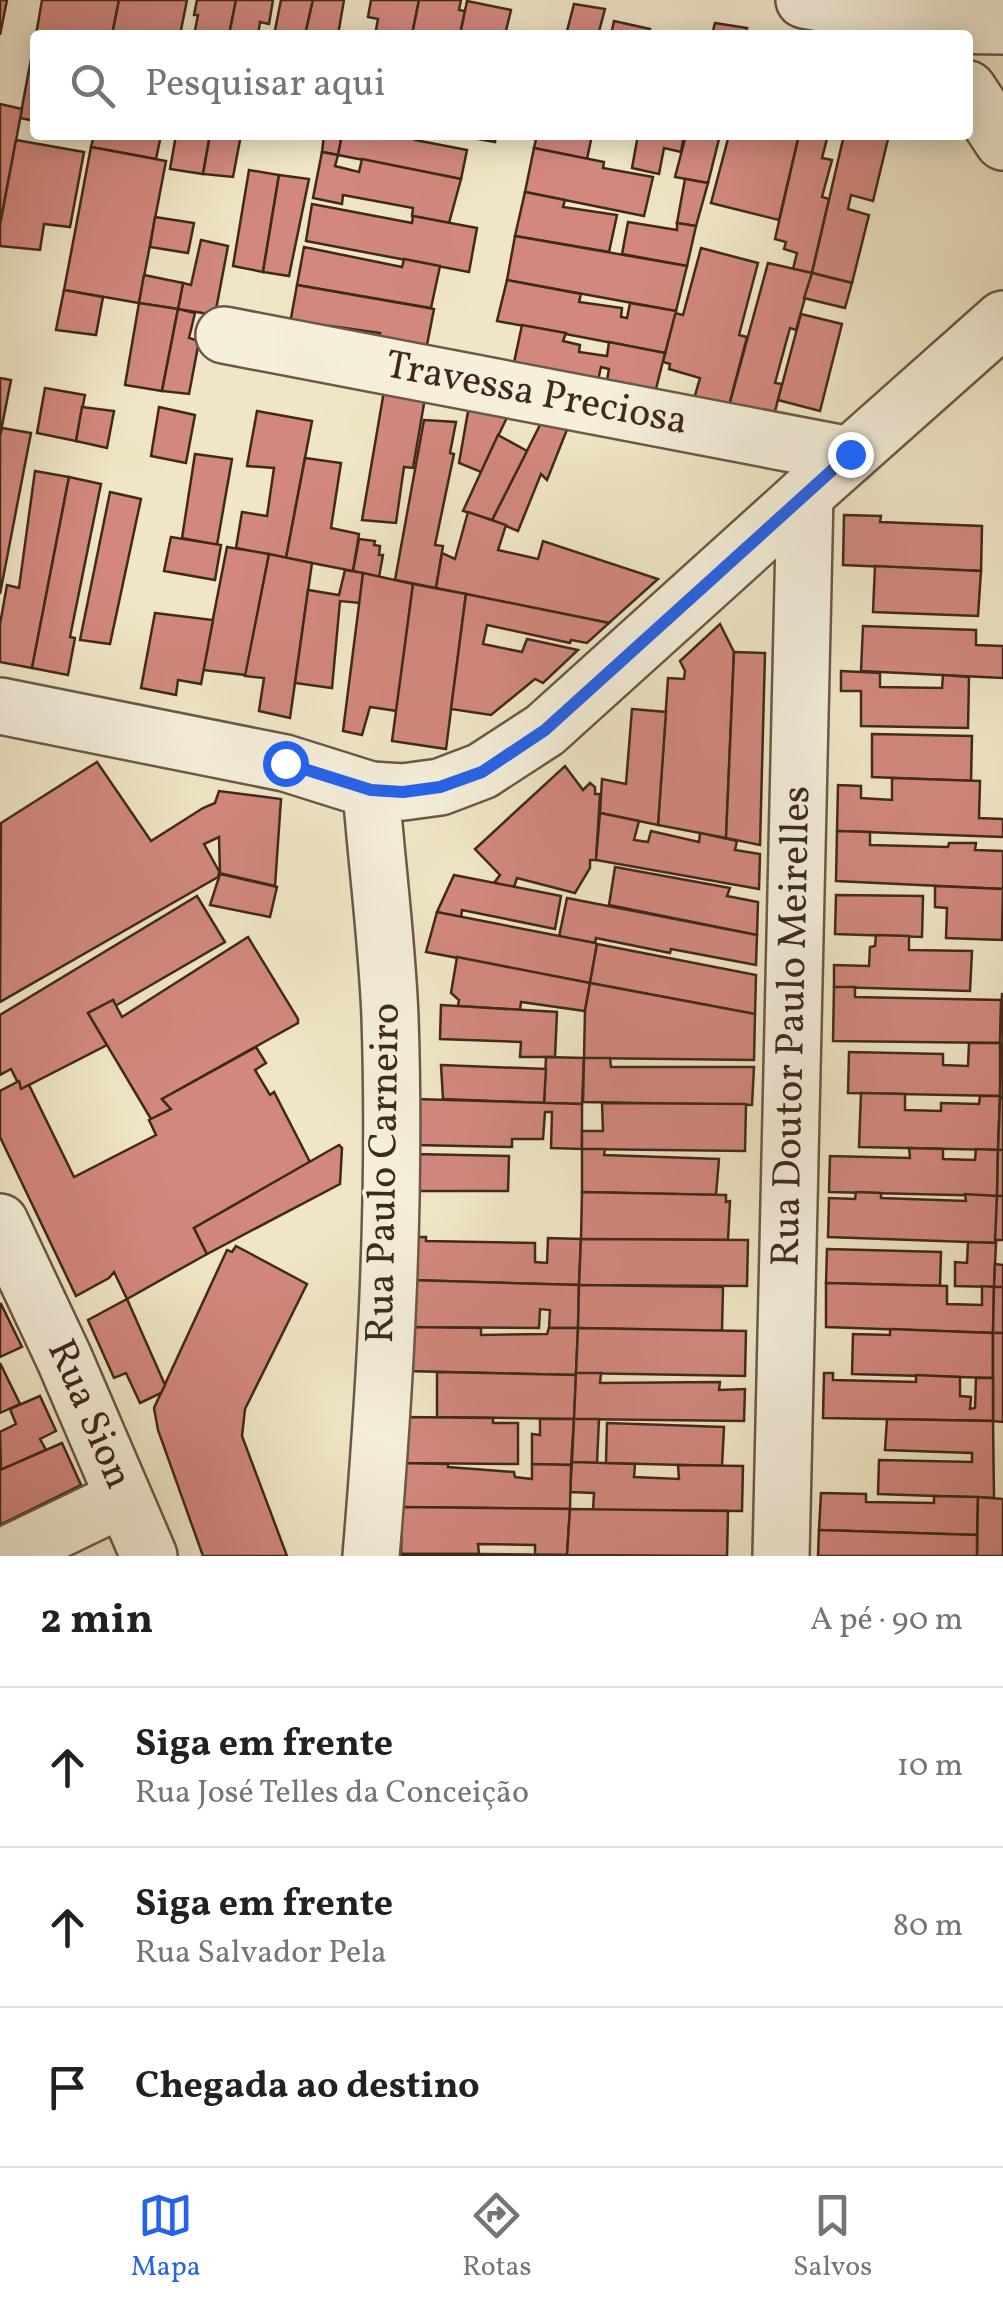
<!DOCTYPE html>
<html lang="pt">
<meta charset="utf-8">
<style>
body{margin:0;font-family:Vollkorn,serif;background:#f6f6f6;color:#202124}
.stop{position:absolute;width:30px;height:30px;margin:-22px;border:8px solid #2563eb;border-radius:50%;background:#fff}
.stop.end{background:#2563eb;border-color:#fff;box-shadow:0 2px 10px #0008}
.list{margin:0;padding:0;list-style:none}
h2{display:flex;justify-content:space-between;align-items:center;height:130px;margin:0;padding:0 40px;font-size:42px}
h2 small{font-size:32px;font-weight:400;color:#757577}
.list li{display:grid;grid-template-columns:65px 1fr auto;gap:30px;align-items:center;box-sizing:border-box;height:160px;padding:0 40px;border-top:2px solid #e0e0e0}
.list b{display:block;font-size:38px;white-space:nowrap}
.list p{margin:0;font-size:32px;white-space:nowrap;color:#757577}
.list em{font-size:32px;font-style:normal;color:#757577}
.icon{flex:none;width:55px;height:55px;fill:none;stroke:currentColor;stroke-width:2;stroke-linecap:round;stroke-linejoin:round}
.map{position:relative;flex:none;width:1003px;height:1556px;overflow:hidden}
.search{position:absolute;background:#fff;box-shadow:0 5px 25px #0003;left:30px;right:30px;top:30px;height:110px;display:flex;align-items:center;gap:25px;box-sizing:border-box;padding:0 35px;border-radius:10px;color:#757577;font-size:38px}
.sheet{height:610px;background:#fff}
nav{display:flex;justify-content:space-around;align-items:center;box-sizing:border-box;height:140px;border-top:2px solid #e0e0e0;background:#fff;font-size:28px;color:#757577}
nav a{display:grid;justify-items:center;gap:5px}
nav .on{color:#2563eb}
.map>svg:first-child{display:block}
.building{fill:#d2887f;stroke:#3f291d;stroke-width:2.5;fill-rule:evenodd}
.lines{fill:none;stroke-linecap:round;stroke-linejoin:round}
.minor-casing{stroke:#6b5848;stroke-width:60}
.minor{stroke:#f5efdb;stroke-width:55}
.route{stroke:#2563eb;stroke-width:12}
.labels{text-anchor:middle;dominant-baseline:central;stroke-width:8;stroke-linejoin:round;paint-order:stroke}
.street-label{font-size:40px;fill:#3f291d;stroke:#f5efdb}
</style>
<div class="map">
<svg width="1003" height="1556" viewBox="0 0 1003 1556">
<rect width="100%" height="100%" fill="#f0e6c7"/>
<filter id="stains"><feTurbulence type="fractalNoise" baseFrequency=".002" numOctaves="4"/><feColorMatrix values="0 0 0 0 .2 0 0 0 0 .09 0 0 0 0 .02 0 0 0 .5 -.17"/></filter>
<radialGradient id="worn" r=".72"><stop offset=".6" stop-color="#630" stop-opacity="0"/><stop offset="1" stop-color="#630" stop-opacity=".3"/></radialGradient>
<g class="building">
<polygon points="0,0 7,0 0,35"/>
<polygon points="42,0 119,0 112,35 36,35"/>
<polygon points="119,0 187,0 180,35 112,35"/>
<polygon points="197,0 236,0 229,35 194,35 198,15 194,15"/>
<polygon points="236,0 273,0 269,24 260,22 258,35 229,35"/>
<polygon points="281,0 313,0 305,35 274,35"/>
<polygon points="313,0 344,0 338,35 305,35"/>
<polygon points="371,0 419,0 412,35 375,35 378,19 368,17"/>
<polygon points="419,0 461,0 459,10 465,11 460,35 412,35"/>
<polygon points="467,1 511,10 505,35 460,35"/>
<polygon points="574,4 605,9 598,35 566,35"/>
<polygon points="614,21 650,29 649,35 611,35"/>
<polygon points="715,23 747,28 745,35 712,35"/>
<polygon points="35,38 35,121 20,118"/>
<polygon points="0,104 22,109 0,225"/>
<polygon points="94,135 161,135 156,159 91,147"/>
<polygon points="176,135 210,135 203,174 170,169"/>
<polygon points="210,135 241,135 233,177 203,174"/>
<polygon points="324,135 342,135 338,155 322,152"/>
<polygon points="342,135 416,135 415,140 467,150 461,179 338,155"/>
<polygon points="456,135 496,135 495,142"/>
<polygon points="537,135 592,135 587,159 534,148"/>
<polygon points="638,135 684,135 681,152 664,148 659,174 632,168"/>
<polygon points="686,135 720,135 708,183 675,177"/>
<polygon points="729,135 799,135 779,220 711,203"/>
<polygon points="799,135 828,135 822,158 832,160 822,197 829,199 812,273 793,269 797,253 784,249 786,242 775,239"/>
<polygon points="844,135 889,135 873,201 851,195 848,209 869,215 852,283 812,273"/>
<polygon points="16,140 84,152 70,227 44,224 40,250 0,246 0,225"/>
<polygon points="91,147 166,161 139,303 64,290"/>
<polygon points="534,148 604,162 603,168 653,177 644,216 525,192"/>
<polygon points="322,152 338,155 335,166 359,172 362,159 461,179 449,223 412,216 413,208 343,195 342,204 313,198"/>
<polygon points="249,170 279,175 263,272 233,266"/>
<polygon points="279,175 309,179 289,276 263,272"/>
<polygon points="685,179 708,183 696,226 677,223"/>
<polygon points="525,192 565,200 563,207 617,215 609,252 515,236"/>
<polygon points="312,204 412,223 413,216 477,228 469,272 306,241"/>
<polygon points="155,217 194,223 188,253 150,247"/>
<polygon points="628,222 677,230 677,223 696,226 687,266 622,254"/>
<polygon points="515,236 687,266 676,311 507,280"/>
<polygon points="201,240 228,246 215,315 178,309 183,283 191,285"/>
<polygon points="304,247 402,267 404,259 440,266 431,308 297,285"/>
<polygon points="701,248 758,263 739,335 747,337 726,417 691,409 700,378 669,369 670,364 663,362 675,313 683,315"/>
<polygon points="768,263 812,273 796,330 790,328 775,383 782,384 771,427 726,417"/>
<polygon points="812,273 852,283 845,308 804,298"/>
<polygon points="144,275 183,283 178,309 139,303"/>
<polygon points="507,280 581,294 579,302 622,308 621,317 627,318 630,303 676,311 665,353 497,321"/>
<polygon points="297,285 434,309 425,355 377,346 380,333 330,326 327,336 289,329"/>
<polygon points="64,290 103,297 96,335 56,330"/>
<polygon points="139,303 178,309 162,391 125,385"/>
<polygon points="178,309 195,313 189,338 199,341 189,394 162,391"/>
<polygon points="801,314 842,324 820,411 778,400"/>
<polygon points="522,325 566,333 563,341 580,345 579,352 607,356 609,342 665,353 653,401 605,391 609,369 601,367 596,389 512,372"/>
<polygon points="0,378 11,380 0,436"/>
<polygon points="385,385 426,392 413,468 404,467 396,523 362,520"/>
<polygon points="45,388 85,395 76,441 37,433"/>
<polygon points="470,400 512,407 481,472 459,463"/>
<polygon points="82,407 114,411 107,448 76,441"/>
<polygon points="159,407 195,415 186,463 151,456"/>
<polygon points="257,411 312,421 286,558 236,548 242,512 267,516 274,468 247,466"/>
<polygon points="546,413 572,417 547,480 541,474 518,531 492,520"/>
<polygon points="424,420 456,422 450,453 454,454 435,545 443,546 436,588 395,580"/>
<polygon points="2,428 31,433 0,594 0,436"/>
<polygon points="498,435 527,451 492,520 463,511"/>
<polygon points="195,454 232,459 217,545 182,538"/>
<polygon points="305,458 341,463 331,528 359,534 353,571 286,558"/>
<polygon points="35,471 69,477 32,668 0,662 0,624 7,585 19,588"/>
<polygon points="69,477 101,484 70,637 75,638 68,675 32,668"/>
<polygon points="110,492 141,499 110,644 80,640"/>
<polygon points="468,512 506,525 498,550 538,559 543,541 658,579 609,623 436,588 442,553 455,559"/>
<polygon points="844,515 881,516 880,522 982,526 981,571 843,565"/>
<polygon points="171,537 221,545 215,580 164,571"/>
<polygon points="359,539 375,541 374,545 380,546 379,555 383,555 379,577 353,571"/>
<polygon points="227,547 269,554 246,675 203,670"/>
<polygon points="269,554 312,563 290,718 259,711 264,678 245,676"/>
<polygon points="875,566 981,571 978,616 873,612"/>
<polygon points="345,570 363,573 360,603 340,601 332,688 295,683 308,590 339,595"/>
<polygon points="363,573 413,584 397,711 370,707 362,735 343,731"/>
<polygon points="413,584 466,594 446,749 392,741"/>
<polygon points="466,594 609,623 587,643 571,640 570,643 487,625 483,644 522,652 527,639 578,650 543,683 535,679 491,715 451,709"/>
<polygon points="155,613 213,620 201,684 178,680 176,695 141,688"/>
<polygon points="720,624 734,652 726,838 658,825 668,678 684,679 685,671 680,661"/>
<polygon points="863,626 976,630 976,645 1003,646 1003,678 861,671"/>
<polygon points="734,652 765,653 760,845 726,838"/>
<polygon points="841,671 880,673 880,687 942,688 943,675 969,677 968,728 861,726 861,691 841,691"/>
<polygon points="632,709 666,712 658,825 600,813 602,779 626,784"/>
<polygon points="872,734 972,736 971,781 872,777"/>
<path d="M97,762L151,841L203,808L215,803L219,791L281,799L275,886L219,873L218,877L0,1002L1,823ZM219,837L220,873L204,844Z"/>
<polygon points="565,766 583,790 590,783 595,787 595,794 600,794 596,860 590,860 590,868 575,893 517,878 514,887 494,883 500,875 475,849"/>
<polygon points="892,778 980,781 979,818 1003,819 1003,837 837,831 838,785 861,786 861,798 892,800"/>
<polygon points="600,813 639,821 634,840 648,842 651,831 699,842 700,833 737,841 735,850 760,854 759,889 596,860"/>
<polygon points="837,831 870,832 870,845 948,847 949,843 976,843 975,850 1003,851 1003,889 836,881"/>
<polygon points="615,867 730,888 727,896 758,902 757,935 609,905"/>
<polygon points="220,874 277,887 270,917 210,905"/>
<polygon points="454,875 561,896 555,929 462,910 461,918 437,912"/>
<polygon points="935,886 1003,889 1002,940 946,938 947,908 935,907"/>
<polygon points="836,895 923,896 922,937 835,934"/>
<polygon points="197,896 225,942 115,1006 113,1000 88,1013 107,1045 21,1089 11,1069 0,1075 0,1015"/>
<polygon points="567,898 757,935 756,965 671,949 670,953 596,938 595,943 559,937"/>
<polygon points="437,912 595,943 597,944 590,983 426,952"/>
<polygon points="876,935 909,936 909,950 972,951 970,991 834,987 834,965 869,966 870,947 875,946"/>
<polygon points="248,937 298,1019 298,1023 162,1099 171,1109 151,1119 88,1013 113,1000 122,1017"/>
<polygon points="597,944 756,975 755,1014 590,983"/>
<polygon points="457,957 590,983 585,1011 521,1002 520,1010 458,1006 459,1000 451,993"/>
<polygon points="590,983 755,1014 754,1060 584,1058 585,1011"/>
<polygon points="834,987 855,987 855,997 1001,1000 1000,1043 833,1041"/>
<polygon points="1002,994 1003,994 1003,1046 1000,1043"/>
<polygon points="441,1005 557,1012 555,1057 520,1057 521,1042 440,1039"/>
<polygon points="969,1043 1000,1043 1000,1096 848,1093 849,1052 943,1054 943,1065 968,1066"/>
<polygon points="1001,1046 1003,1046 1003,1098 1000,1098"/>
<polygon points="256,1047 266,1063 255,1070 270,1095 274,1092 310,1162 194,1228 207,1254 127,1299 114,1272 109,1278 76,1296 0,1137 0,1091 19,1081 21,1089 29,1085 74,1177 156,1135 149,1120 171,1109 162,1099"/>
<polygon points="546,1057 584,1058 582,1104 544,1103"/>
<polygon points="584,1058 610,1058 611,1067 754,1067 752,1105 583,1102"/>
<polygon points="441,1065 546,1069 544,1103 443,1099"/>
<polygon points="861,1093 905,1094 905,1110 941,1111 941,1103 979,1104 980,1096 1000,1096 998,1150 859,1147"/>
<polygon points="1000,1098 1003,1098 1003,1150 998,1150"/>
<polygon points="415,1099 582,1104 582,1149 551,1148 552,1112 545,1112 543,1139 512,1139 512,1147 414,1145"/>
<polygon points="602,1103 746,1104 745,1151 582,1149 582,1131 603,1131"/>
<polygon points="339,1145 342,1148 340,1184 207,1254 194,1228"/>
<polygon points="909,1148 943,1149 943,1159 975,1160 976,1149 998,1150 997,1196 829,1192 830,1156 910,1158"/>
<polygon points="582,1149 605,1149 604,1155 719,1159 716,1195 582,1192"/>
<polygon points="998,1150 1003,1150 1003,1196 997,1196"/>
<polygon points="413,1154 509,1156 508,1191 412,1191"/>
<polygon points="582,1192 726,1195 726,1202 730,1201 728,1240 581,1239"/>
<polygon points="856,1192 881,1193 881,1198 966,1201 965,1194 997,1196 996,1243 828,1237 829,1198 855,1199"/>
<polygon points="997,1196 1003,1196 1003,1240 995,1240"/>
<polygon points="410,1237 426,1237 426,1241 535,1243 535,1262 547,1263 548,1238 581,1239 579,1285 409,1280"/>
<polygon points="581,1239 748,1240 747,1286 579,1285"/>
<polygon points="968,1242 996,1243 994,1287 955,1286 955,1262 967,1263"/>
<polygon points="236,1246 307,1284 245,1409 242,1436 287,1556 203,1556 158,1430 154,1408 227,1250 232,1252"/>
<polygon points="827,1249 941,1252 940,1286 826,1283"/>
<polygon points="995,1264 1003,1265 1003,1287 994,1287"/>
<polygon points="409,1280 579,1285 578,1328 549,1328 550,1310 540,1309 539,1328 407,1327"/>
<polygon points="826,1283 947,1286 947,1304 982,1305 982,1286 994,1287 993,1333 826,1327"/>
<polygon points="579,1285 723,1287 722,1331 578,1328"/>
<polygon points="994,1287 1003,1287 1003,1333 993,1333"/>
<polygon points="127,1299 165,1385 161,1393 140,1403 126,1373 114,1378 88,1320"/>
<polygon points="1,1304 22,1347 0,1357 0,1305"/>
<polygon points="407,1327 481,1328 481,1335 547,1334 549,1328 578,1328 576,1375 405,1371"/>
<polygon points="578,1328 746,1331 745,1376 576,1373"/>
<polygon points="890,1329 993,1333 993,1378 852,1374 853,1334 890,1335"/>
<polygon points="993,1333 1003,1333 1003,1422 993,1421"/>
<polygon points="0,1363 20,1404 0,1413"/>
<polygon points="437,1372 576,1375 574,1419 437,1417"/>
<polygon points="576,1373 601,1373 600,1383 720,1382 719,1390 745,1389 744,1421 574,1419"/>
<polygon points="824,1373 833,1373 833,1380 916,1382 916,1375 960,1377 960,1396 971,1397 970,1409 975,1408 976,1378 993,1378 993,1421 823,1418"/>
<polygon points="40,1396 56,1431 40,1439 46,1450 1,1470 0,1432 16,1424 10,1409"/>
<polygon points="404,1417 493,1418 493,1423 518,1423 518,1464 402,1463"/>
<polygon points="540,1419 574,1419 571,1465 532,1464 532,1434 540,1435"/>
<polygon points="574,1419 599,1419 597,1463 572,1462"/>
<polygon points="887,1419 993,1421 994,1498 878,1494 879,1460 972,1462 972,1453 885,1450"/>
<polygon points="607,1423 724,1427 722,1466 606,1463"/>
<polygon points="62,1443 81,1485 0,1525 0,1470"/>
<polygon points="572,1462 635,1464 634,1477 679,1479 678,1465 743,1466 742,1511 593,1510 594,1493 570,1492"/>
<polygon points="402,1463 448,1464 448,1467 514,1472 515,1477 532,1479 532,1464 571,1465 570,1509 402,1507"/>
<polygon points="821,1493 866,1494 866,1502 934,1503 934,1496 978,1497 977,1535 819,1530"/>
<polygon points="978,1497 1003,1499 1003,1556 977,1556"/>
<polygon points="402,1507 570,1509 567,1555 535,1555 535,1545 478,1544 479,1554 401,1554"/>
<polygon points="570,1509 728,1511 727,1556 567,1555"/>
<polygon points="819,1530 977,1535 977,1556 818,1556"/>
<polygon points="401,1554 479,1554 567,1555 401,1556"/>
</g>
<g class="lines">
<g class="minor-casing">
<g id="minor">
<polyline points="804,0 937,25 1003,26"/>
<polyline points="968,89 1003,142"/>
<path id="s1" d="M224,335L850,455"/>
<polyline points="0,706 285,763 371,790 403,792 440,787 482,771 545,730 805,495 1003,319"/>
<path d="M371,790C377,866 387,942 390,1017C396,1197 386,1377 371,1556"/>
<path id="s2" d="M0,1222L64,1358L149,1556"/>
<polyline points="4,1556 124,1498"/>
<path id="s3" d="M781,1556L805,495"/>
</g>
</g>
<use href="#minor" class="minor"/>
</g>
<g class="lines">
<polyline class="route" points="285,763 371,790 403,792 440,787 482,772 545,730 850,454"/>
</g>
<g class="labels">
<g class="street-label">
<text stroke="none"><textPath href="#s1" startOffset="318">Travessa Preciosa</textPath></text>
<text stroke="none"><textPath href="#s3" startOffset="530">Rua Doutor Paulo Meirelles</textPath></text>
<text transform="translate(385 1173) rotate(-89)">Rua Paulo Carneiro</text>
<text stroke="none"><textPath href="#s2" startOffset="212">Rua Sion</textPath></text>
</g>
</g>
<rect width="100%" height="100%" filter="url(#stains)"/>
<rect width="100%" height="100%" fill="url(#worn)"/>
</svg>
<div class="stop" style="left:285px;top:763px"></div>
<div class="stop end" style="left:850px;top:454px"></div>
<div class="search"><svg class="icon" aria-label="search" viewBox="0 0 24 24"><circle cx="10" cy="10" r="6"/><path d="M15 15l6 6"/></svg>Pesquisar aqui</div>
</div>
<section class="sheet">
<h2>2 min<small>A pé · 90 m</small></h2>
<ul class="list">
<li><svg class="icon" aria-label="ahead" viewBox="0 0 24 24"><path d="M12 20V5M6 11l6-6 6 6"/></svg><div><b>Siga em frente</b><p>Rua José Telles da Conceição</p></div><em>10 m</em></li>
<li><svg class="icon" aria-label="ahead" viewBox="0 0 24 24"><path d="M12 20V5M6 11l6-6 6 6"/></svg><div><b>Siga em frente</b><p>Rua Salvador Pela</p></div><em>80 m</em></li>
<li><svg class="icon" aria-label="arrive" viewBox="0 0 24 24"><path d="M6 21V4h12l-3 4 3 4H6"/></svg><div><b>Chegada ao destino</b></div></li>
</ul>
</section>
<nav>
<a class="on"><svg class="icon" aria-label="map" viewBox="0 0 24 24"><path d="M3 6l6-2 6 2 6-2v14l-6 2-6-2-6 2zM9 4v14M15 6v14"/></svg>Mapa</a>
<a><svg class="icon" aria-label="directions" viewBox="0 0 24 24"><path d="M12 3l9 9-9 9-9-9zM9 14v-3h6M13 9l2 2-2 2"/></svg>Rotas</a>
<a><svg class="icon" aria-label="saved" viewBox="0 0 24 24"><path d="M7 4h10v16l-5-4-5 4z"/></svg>Salvos</a>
</nav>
